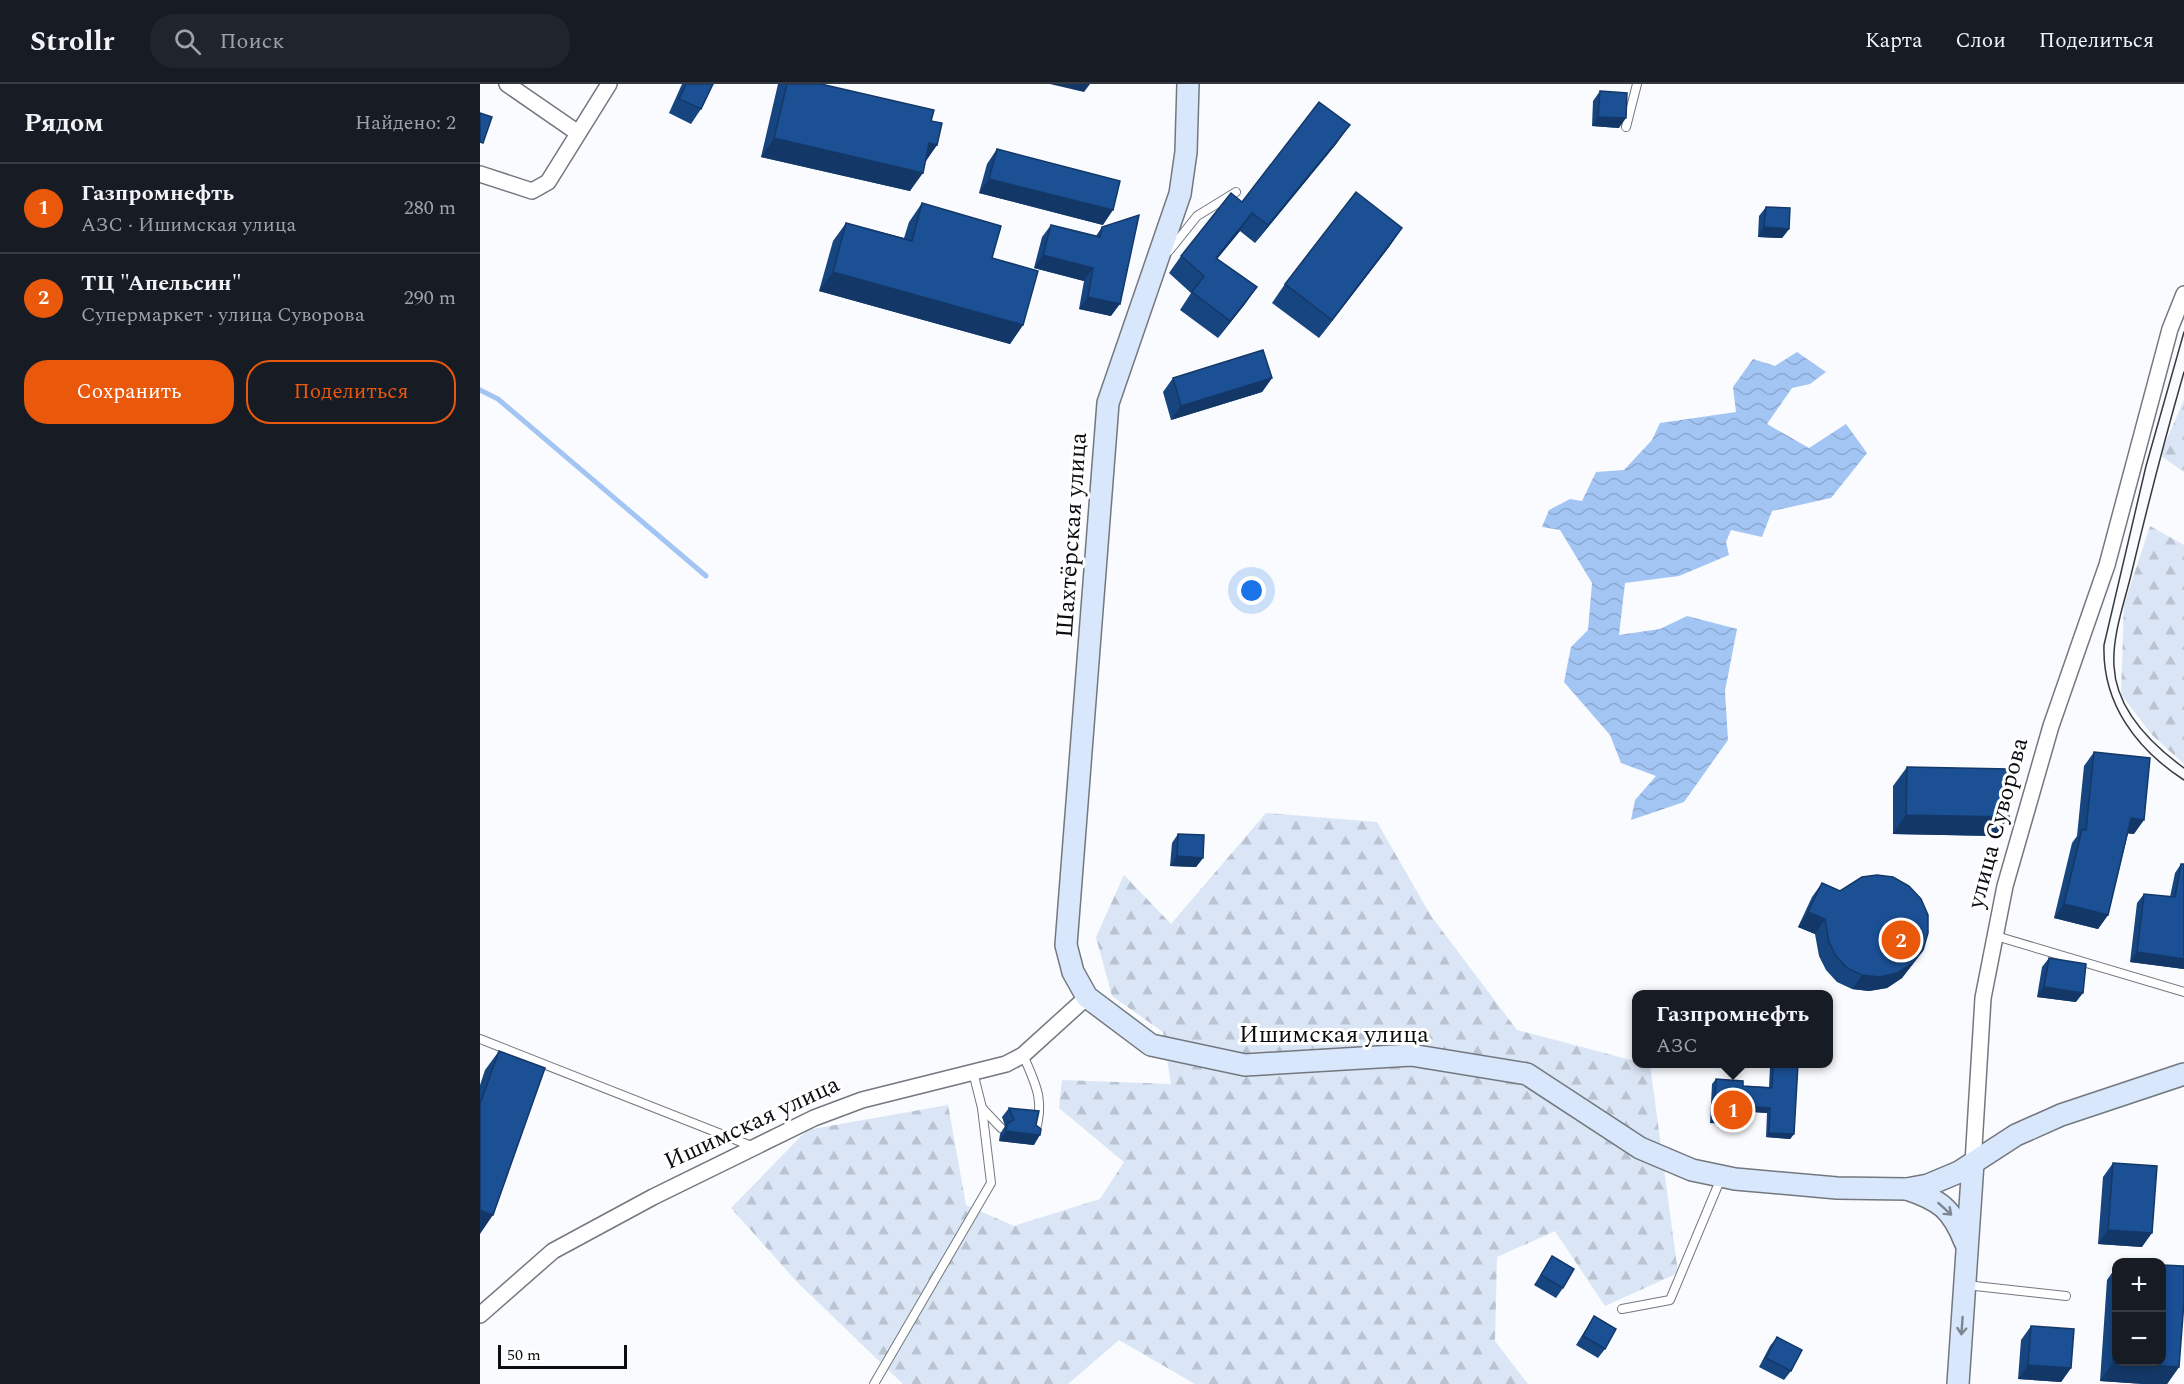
<!DOCTYPE html>
<html lang="ru">
<meta charset="utf-8">
<style>
body{margin:0;font-family:Spectral,serif;background:#20242c;color:#f1f3f6}
.controls{position:absolute;right:18px;bottom:18px;display:grid;overflow:hidden;border-radius:12px;box-shadow:0 3px 9px #0003}
.controls button{width:54px;height:54px;display:grid;place-items:center;padding:0;border:0;border-bottom:2px solid #363941;background:#171b24;color:#f1f3f6;font:30px sans-serif}
.scale{position:absolute;left:18px;bottom:15px;width:129px;box-sizing:border-box;padding-left:6px;border:3px solid #0b0d0f;border-top:0;font-size:16px;line-height:21px;white-space:nowrap;color:#0b0d0f;-webkit-text-stroke:4px #fff;paint-order:stroke}
.you{position:absolute;left:772px;top:507px;width:21px;height:21px;margin:-15px;border:4px solid #fff;border-radius:50%;background:#1a73e8;box-shadow:0 0 0 9px #1a73e833}
.badge{display:grid;place-items:center;width:39px;height:39px;border-radius:50%;background:#ea580c;color:#fff;font-size:20px;font-weight:700}
.pin{position:absolute;translate:-50% -50%;border:3px solid #fff;box-shadow:0 2px 6px #0006}
.popup{position:absolute;left:1152px;top:906px;width:201px;height:78px;box-sizing:border-box;display:grid;place-content:center;border-radius:12px;background:#171b24;filter:drop-shadow(0 2px 4px #0005);font-size:20px;white-space:nowrap;color:#9ea1a6}
.popup b{font-size:22px;color:#f1f3f6}
.popup::after{content:'';position:absolute;left:50%;top:100%;margin-left:-12px;border:12px solid transparent;border-top-color:#171b24}
.list{margin:0;padding:0;list-style:none}
h2{display:flex;justify-content:space-between;align-items:center;height:78px;margin:0;padding:0 24px;font-size:26px}
h2 small{font-size:20px;font-weight:400;color:#9ea1a6}
.list li{display:grid;grid-template-columns:39px 1fr auto;gap:18px;align-items:center;box-sizing:border-box;height:90px;padding:0 24px;border-top:2px solid #363941}
.list b{display:block;font-size:22px;white-space:nowrap}
.list p{margin:0;font-size:20px;white-space:nowrap;color:#9ea1a6}
.list em{font-size:20px;font-style:normal;color:#9ea1a6}
.actions{display:flex;gap:12px;padding:18px 24px}
.actions a{flex:1;padding:14px 0;border:2px solid #ea580c;border-radius:24px;text-align:center;font-size:21px;color:#ea580c}
.actions .main{background:#ea580c;color:#fff}
.icon{flex:none;width:33px;height:33px;fill:none;stroke:currentColor;stroke-width:2;stroke-linecap:round;stroke-linejoin:round}
.map{position:relative;flex:none;width:1704px;height:1300px;overflow:hidden}
header{display:flex;align-items:center;gap:36px;box-sizing:border-box;height:84px;padding:0 30px;background:#171b24;border-bottom:2px solid #363941}
header strong{font-size:28px}
nav{display:flex;gap:33px;margin-inline-start:auto;font-size:21px}
.search{width:420px;height:54px;background:#20242c;display:flex;align-items:center;gap:15px;box-sizing:border-box;padding:0 21px;border-radius:24px;color:#9ea1a6;font-size:22px}
main{display:flex}
aside{flex:1;background:#171b24}
.map>svg:first-child{display:block}
.forest{fill:url(#forest-firs)}
.water{fill:url(#water-waves)}
.lines{fill:none;stroke-linecap:round;stroke-linejoin:round}
.stream{stroke:#a3c5f4;stroke-width:5}
.lane-casing{stroke:#73787f;stroke-width:10}
.street-casing{stroke:#73787f;stroke-width:18}
.secondary-casing{stroke:#73787f;stroke-width:24}
.lane{stroke:#fff;stroke-width:8}
.street{stroke:#fff;stroke-width:15}
.secondary{stroke:#d8e7fb;stroke-width:21}
.tram{stroke:#383a3c;stroke-width:1.5}
.wall{fill:#174580}
.shaded-wall{fill:#133868}
.building{fill:#1b5095;stroke:#133868;stroke-width:1.5}
.oneway{stroke:#7c8591}
.labels{text-anchor:middle;dominant-baseline:central;stroke-width:6;stroke-linejoin:round;paint-order:stroke}
.street-label{font-size:24px;fill:#0b0d0f;stroke:#fff}
</style>
<header>
<strong>Strollr</strong>
<div class="search"><svg class="icon" aria-label="search" viewBox="0 0 24 24"><circle cx="10" cy="10" r="6"/><path d="M15 15l6 6"/></svg>Поиск</div>
<nav><a>Карта</a><a>Слои</a><a>Поделиться</a></nav>
</header>
<main>
<aside>
<h2>Рядом<small>Найдено: 2</small></h2>
<ul class="list">
<li><span class="badge">1</span><div><b>Газпромнефть</b><p>АЗС · Ишимская улица</p></div><em>280 m</em></li>
<li><span class="badge">2</span><div><b>ТЦ &quot;Апельсин&quot;</b><p>Супермаркет · улица Суворова</p></div><em>290 m</em></li>
</ul>
<div class="actions"><a class="main">Сохранить</a><a>Поделиться</a></div>
</aside>
<div class="map">
<svg width="1704" height="1300" viewBox="0 0 1704 1300">
<defs>
<pattern id="forest-firs" width="22" height="20" patternUnits="userSpaceOnUse" patternTransform="scale(1.5)"><rect width="22" height="20" fill="#dae5f5"/><path d="M5 1l3.5 6h-7zM16 11l3.5 6h-7z" fill="#bac3d1"/></pattern>
<pattern id="water-waves" width="16" height="10" patternUnits="userSpaceOnUse" patternTransform="scale(1.5)"><rect width="16" height="10" fill="#a3c5f4"/><path d="M0 5q4-4 8 0t8 0" fill="none" stroke="#8ba8d0"/></pattern>
</defs>
<rect width="100%" height="100%" fill="#f9fbfe"/>
<g class="forest">
<polygon points="1704,316 1704,388 1680,371"/>
<polygon points="1670,442 1704,461 1704,680 1672,651 1641,610 1644,521"/>
<polygon points="786,729 897,738 951,832 1037,946 1170,981 1198,1189 1125,1222 1075,1147 1017,1173 1015,1257 1048,1300 715,1300 639,1256 588,1300 423,1300 317,1198 251,1124 327,1046 468,1021 486,1121 534,1142 620,1115 644,1078 579,1024 582,996 691,1000 683,948 632,912 616,853 644,791 691,840"/>
</g>
<polygon class="water" points="1317,268 1346,288 1330,300 1312,304 1287,340 1329,364 1366,340 1387,369 1351,414 1292,427 1282,453 1251,446 1246,458 1249,471 1199,492 1145,499 1139,551 1180,545 1207,532 1257,545 1245,607 1248,656 1204,718 1151,736 1155,716 1176,692 1141,679 1130,651 1084,598 1091,563 1108,546 1112,499 1080,446 1062,443 1069,426 1090,415 1102,417 1116,388 1144,386 1172,356 1180,339 1256,328 1253,303 1273,275 1295,282"/>
<g class="lines">
<polyline class="stream" points="0,306 18,315 226,492"/>
<g class="lane-casing">
<g id="lane">
<polyline points="1146,43 1157,0"/>
<polyline points="689,167 717,132 756,108"/>
<polyline points="1516,852 1704,908"/>
<polyline points="0,955 274,1063"/>
<path d="M543,971C556,1001 565,1016 555,1049"/>
<polyline points="493,988 502,1024 521,1044"/>
<polyline points="1486,1201 1586,1212"/>
<polyline points="1142,1225 1190,1216 1241,1094"/>
<polyline points="394,1300 511,1099 502,1024"/>
</g>
</g>
<g class="street-casing">
<g id="street">
<polyline points="27,0 98,49"/>
<polyline points="0,90 52,107 68,98 129,0"/>
<polyline points="1493,1079 1503,914 1525,802 1571,642 1627,481 1690,245 1704,210"/>
<polyline points="0,1231 73,1167 173,1113 334,1034 382,1016 526,980 543,971 607,913"/>
</g>
</g>
<g class="secondary-casing">
<g id="secondary">
<polyline points="708,0 706,68 700,110 628,319 586,861 593,888 607,913 671,961 765,981 931,971 1047,990 1160,1064 1212,1086 1255,1095 1357,1104 1427,1105 1448,1101 1479,1088 1536,1051 1581,1031 1704,990"/>
<path d="M1427,1105C1460,1116 1472,1125 1485,1158"/>
<polyline points="1478,1300 1493,1079"/>
</g>
</g>
<use href="#lane" class="lane"/>
<use href="#street" class="street"/>
<use href="#secondary" class="secondary"/>
<g class="tram">
<path d="M1704,248L1666,382L1624,561C1622,619 1656,665 1704,696"/>
<path d="M1704,288C1685,354 1668,420 1652,487C1645,517 1632,551 1634,582C1636,625 1671,660 1704,684"/>
</g>
</g>
<g class="wall">
<polygon points="202,0 233,0 221,25 211,40 189,29"/>
<polygon points="298,0 341,0 457,61 445,77 430,107 281,73"/>
<polygon points="1120,7 1139,44 1112,42 1113,17"/>
<polygon points="857,59 775,159 760,147 737,175 777,203 765,220 738,254 700,226 711,209 689,189 701,172 762,118"/>
<polygon points="517,65 623,141 499,109 507,80"/>
<polygon points="442,119 512,174 543,241 530,260 339,207 353,157 366,139 424,154 429,138"/>
<polygon points="1286,123 1309,145 1302,154 1278,153 1279,132"/>
<polygon points="571,141 616,152 622,143 631,232 599,225 604,197 554,184 562,153"/>
<polygon points="922,144 909,163 839,254 792,219 805,200"/>
<polygon points="693,294 792,294 782,308 691,336 683,308"/>
<polygon points="1614,668 1654,750 1648,749 1628,831 1618,845 1574,834 1592,759 1597,752 1604,682"/>
<polygon points="1427,683 1515,752 1413,750 1413,702"/>
<polygon points="698,750 723,774 716,783 690,782 692,759"/>
<polygon points="1701,780 1704,780 1704,885 1650,878 1657,819 1664,810 1690,813 1695,789"/>
<polygon points="1342,799 1433,880 1422,894 1407,904 1389,907 1372,905 1357,898 1346,886 1339,872 1335,850 1318,843 1332,813"/>
<polygon points="1569,874 1596,918 1557,913 1562,883"/>
<polygon points="19,967 0,1150 0,1001 5,986"/>
<polygon points="1292,980 1318,980 1314,1050 1310,1055 1286,1053 1287,1029 1261,1027 1261,1035 1258,1040 1230,1039 1232,1000 1236,995 1263,1002 1289,1003 1290,982"/>
<polygon points="529,1024 556,1041 554,1061 519,1057 520,1050 525,1042 522,1033"/>
<polygon points="1633,1079 1662,1163 1618,1160 1623,1093"/>
<polygon points="1072,1172 1083,1204 1076,1214 1054,1201"/>
<polygon points="1636,1183 1636,1278 1699,1283 1687,1300 1664,1300 1620,1297 1627,1196"/>
<polygon points="1114,1232 1125,1265 1118,1274 1096,1261"/>
<polygon points="1551,1242 1591,1284 1581,1298 1538,1295 1541,1256"/>
<polygon points="1297,1253 1311,1287 1304,1296 1279,1283 1290,1262"/>
</g>
<g class="shaded-wall">
<polygon points="570,0 610,0 604,8"/>
<polygon points="1118,33 1146,34 1139,44 1112,42"/>
<polygon points="870,41 857,59 775,159 788,141"/>
<polygon points="294,54 443,89 430,107 281,73"/>
<polygon points="449,59 457,61 444,80"/>
<polygon points="509,95 633,126 623,141 499,109"/>
<polygon points="772,129 760,147 723,192 736,174"/>
<polygon points="1284,143 1309,145 1302,154 1278,153"/>
<polygon points="922,144 909,163 839,254 852,236"/>
<polygon points="563,171 613,184 604,197 554,184"/>
<polygon points="353,188 543,241 530,260 339,207"/>
<polygon points="777,203 765,220 738,254 750,237"/>
<polygon points="608,213 640,220 631,232 599,225"/>
<polygon points="792,294 782,308 691,336 701,322"/>
<polygon points="1426,731 1529,733 1515,752 1413,750"/>
<polygon points="1651,734 1664,736 1654,750 1641,749"/>
<polygon points="697,772 723,774 716,783 690,782"/>
<polygon points="1584,820 1628,831 1618,845 1574,834"/>
<polygon points="1328,828 1345,835 1335,850 1318,843"/>
<polygon points="1443,866 1422,894 1407,904 1389,907 1372,905 1382,891"/>
<polygon points="1657,868 1704,875 1704,885 1650,878"/>
<polygon points="1564,903 1603,909 1596,918 1557,913"/>
<polygon points="1262,1022 1290,1024 1287,1029 1258,1027"/>
<polygon points="1234,1034 1261,1035 1258,1040 1230,1039"/>
<polygon points="526,1047 560,1051 554,1061 519,1057"/>
<polygon points="1289,1049 1314,1050 1310,1055 1286,1053"/>
<polygon points="0,1126 13,1131 0,1150"/>
<polygon points="1628,1146 1672,1149 1662,1163 1618,1160"/>
<polygon points="1633,1278 1699,1283 1687,1300 1664,1300 1620,1297"/>
<polygon points="1548,1281 1591,1284 1581,1298 1538,1295"/>
</g>
<g class="building">
<polygon points="206,0 233,0 221,25 199,15"/>
<polygon points="307,0 341,0 454,26 451,37 462,39 457,61 449,59 443,89 294,54"/>
<polygon points="1120,7 1147,9 1146,34 1118,33"/>
<polygon points="839,18 870,41 788,141 772,129 736,174 777,203 750,237 712,208 724,192 701,172 751,109 762,118"/>
<polygon points="0,29 12,33 3,59 0,58"/>
<polygon points="517,65 640,97 633,126 509,95"/>
<polygon points="876,108 922,144 852,236 805,200"/>
<polygon points="442,119 521,142 512,174 558,187 543,241 353,188 366,139 432,157"/>
<polygon points="1286,123 1310,124 1309,145 1284,143"/>
<polygon points="659,131 640,220 608,213 613,184 563,171 571,141 620,153 622,143"/>
<polygon points="783,266 792,294 701,322 693,294"/>
<polygon points="1614,668 1670,674 1664,736 1651,734 1628,831 1584,820 1602,745 1606,746"/>
<polygon points="1427,683 1529,685 1529,733 1426,731"/>
<polygon points="698,750 724,751 723,774 697,772"/>
<polygon points="1701,780 1704,780 1704,875 1657,868 1664,810 1695,813"/>
<polygon points="1397,791 1413,793 1429,802 1441,815 1448,831 1448,849 1443,866 1432,880 1417,889 1399,893 1382,891 1367,884 1356,872 1349,858 1345,835 1328,828 1342,799 1360,807 1382,793"/>
<polygon points="1569,874 1606,880 1603,909 1564,903"/>
<polygon points="19,967 65,984 13,1131 0,1126 0,1020"/>
<polygon points="1293,980 1318,980 1314,1050 1289,1049 1290,1024 1262,1022 1261,1035 1234,1034 1236,995 1263,997 1263,1002 1292,1004"/>
<polygon points="529,1024 559,1027 556,1041 561,1045 560,1051 526,1047 527,1040 534,1036"/>
<polygon points="1633,1079 1677,1082 1672,1149 1628,1146"/>
<polygon points="1072,1172 1094,1185 1083,1204 1061,1191"/>
<polygon points="1682,1181 1704,1182 1704,1218 1699,1283 1633,1278 1636,1232 1636,1278 1682,1278"/>
<polygon points="1114,1232 1136,1245 1125,1265 1103,1252"/>
<polygon points="1551,1242 1594,1245 1591,1284 1548,1281"/>
<polygon points="1297,1253 1322,1266 1311,1287 1286,1274"/>
</g>
<defs><path id="oneway-shaft" d="M-6 0H5M1.5-3L5.5 0L1.5 3" fill="none" stroke-width="1.6" stroke-linecap="round" stroke-linejoin="round" transform="scale(1.5)"/></defs>
<g class="oneway">
<use href="#oneway-shaft" transform="translate(1465 1125) rotate(42)"/>
<use href="#oneway-shaft" transform="translate(1482 1242) rotate(94)"/>
</g>
<g class="labels">
<g class="street-label">
<text transform="translate(592 451) rotate(-86)">Шахтёрская улица</text>
<text transform="translate(1518 739) rotate(-75)">улица Суворова</text>
<text x="854" y="951">Ишимская улица</text>
<text transform="translate(272 1039) rotate(-25)">Ишимская улица</text>
</g>
</g>
</svg>
<div class="controls">
<button>+</button>
<button>−</button>
</div>
<div class="scale">50 m</div>
<div class="you"></div>
<div class="pin badge" style="left:1253px;top:1026px">1</div>
<div class="popup"><b>Газпромнефть</b>АЗС</div>
<div class="pin badge" style="left:1421px;top:856px">2</div>
</div>
</main>
